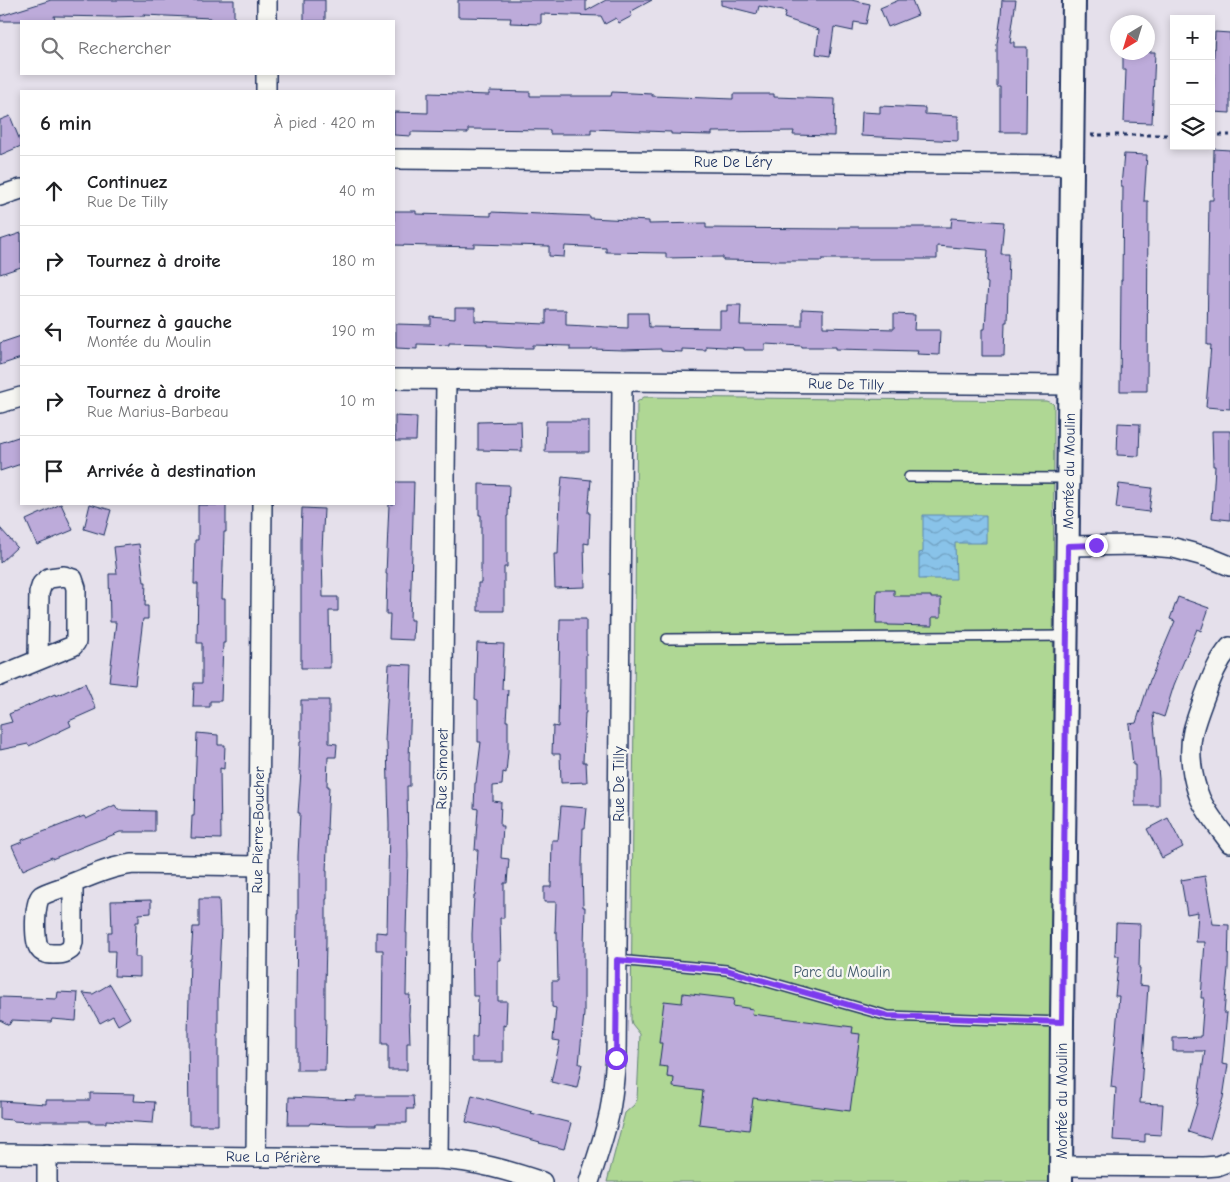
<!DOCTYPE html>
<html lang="fr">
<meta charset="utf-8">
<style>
body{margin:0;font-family:"Comic Neue",sans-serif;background:#f6f6f6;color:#202124}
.controls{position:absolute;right:15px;top:15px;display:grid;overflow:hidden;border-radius:0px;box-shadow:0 2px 8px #0003}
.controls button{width:45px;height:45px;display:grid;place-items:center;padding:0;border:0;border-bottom:1px solid #e0e0e0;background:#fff;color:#202124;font:25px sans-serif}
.compass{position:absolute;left:1110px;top:15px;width:45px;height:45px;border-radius:50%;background:#fff;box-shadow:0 2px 8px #0003;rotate:218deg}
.stop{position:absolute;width:15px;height:15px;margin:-11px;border:4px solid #7c3aed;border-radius:50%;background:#fff}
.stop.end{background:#7c3aed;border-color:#fff;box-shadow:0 1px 5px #0008}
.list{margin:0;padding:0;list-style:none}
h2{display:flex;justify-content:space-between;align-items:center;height:65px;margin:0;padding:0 20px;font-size:21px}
h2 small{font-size:16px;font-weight:400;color:#757577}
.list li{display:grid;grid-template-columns:32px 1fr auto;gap:15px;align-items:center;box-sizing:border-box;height:70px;padding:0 20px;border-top:1px solid #e0e0e0}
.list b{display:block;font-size:19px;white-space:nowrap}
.list p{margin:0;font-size:16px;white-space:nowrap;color:#757577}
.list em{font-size:16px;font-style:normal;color:#757577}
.icon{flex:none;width:28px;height:28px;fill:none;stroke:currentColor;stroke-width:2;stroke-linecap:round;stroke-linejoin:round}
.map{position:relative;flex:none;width:1230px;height:1182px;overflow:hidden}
.search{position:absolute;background:#fff;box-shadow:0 2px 8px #0003;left:20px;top:20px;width:375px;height:55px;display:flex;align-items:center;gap:12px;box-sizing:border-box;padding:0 18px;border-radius:0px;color:#757577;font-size:19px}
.panel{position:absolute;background:#fff;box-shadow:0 2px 8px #0003;left:20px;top:90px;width:375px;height:415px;border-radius:0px}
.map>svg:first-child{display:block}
.green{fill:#afd794;stroke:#658379}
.water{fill:url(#water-waves);stroke:#5d88b1}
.building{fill:#bdabda;stroke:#1b2f5e}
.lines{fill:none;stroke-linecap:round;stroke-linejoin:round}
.service-casing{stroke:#1b2f5e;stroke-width:12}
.minor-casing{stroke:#1b2f5e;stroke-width:22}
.tertiary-casing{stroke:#1b2f5e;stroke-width:26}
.path{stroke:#1b2f5e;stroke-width:3;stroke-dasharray:4 4;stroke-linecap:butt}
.service{stroke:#f6f6f2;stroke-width:9}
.minor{stroke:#f6f6f2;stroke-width:19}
.tertiary{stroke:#f6f6f2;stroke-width:22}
.route{stroke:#7c3aed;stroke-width:6}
.labels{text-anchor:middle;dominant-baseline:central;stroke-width:4.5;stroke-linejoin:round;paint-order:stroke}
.street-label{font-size:15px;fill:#1b2f5e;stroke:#f6f6f2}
.park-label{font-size:15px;fill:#40596c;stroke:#f6f6f2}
</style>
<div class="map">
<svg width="1230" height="1182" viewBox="0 0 1230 1182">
<defs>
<pattern id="water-waves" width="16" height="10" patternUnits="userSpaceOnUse" patternTransform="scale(1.25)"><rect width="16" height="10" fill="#89c3e9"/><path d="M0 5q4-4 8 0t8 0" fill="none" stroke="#6f9fc0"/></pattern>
</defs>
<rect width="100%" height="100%" fill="#e5e0eb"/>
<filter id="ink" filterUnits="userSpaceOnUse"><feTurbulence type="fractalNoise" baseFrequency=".02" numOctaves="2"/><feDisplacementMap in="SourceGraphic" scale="10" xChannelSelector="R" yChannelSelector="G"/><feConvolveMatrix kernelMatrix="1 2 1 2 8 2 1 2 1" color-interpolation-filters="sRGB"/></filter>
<g filter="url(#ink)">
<polygon class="green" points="644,397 1047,401 1052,403 1054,405 1052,1051 1049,1182 607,1182 625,1113 634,1105 637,1100 640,1034 632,1024 631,1020 637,402"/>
<polygon class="water" points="923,515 986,515 986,543 955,543 956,579 919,579 919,553 923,552"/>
<g class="building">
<polygon points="51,0 234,0 234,21 211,21 211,18 144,15 145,16 113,17 54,16 55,21 0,21 0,16"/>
<rect x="304" y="0" width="21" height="21"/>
<polygon points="458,0 586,0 586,11 606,0 652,0 630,12 632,16 619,23 616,18 605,24 601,16 541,14 541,24 510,23 511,18 458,17"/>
<polygon points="721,0 851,0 870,4 866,24 854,22 853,31 834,27 830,56 816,54 819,30 784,18 786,12 759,6 757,14 721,5"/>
<polygon points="899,0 912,0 918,15 888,27 880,8"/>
<polygon points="1002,0 1016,0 1010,42 1014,42 1014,47 1027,47 1026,132 1000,132 1000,87 997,87 997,44 1001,16"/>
<polygon points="1215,32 1230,33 1230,113 1213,112 1214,73 1213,72"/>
<polygon points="1123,52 1155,52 1152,123 1124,122 1126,70 1123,70"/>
<polygon points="489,91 530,92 530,96 611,96 612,92 652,94 652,96 733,99 733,94 774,94 774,97 835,99 834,136 793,135 794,131 712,132 712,135 671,134 671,132 591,129 591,134 550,134 550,130 468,129 468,133 411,132 411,136 394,135 394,112 428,113 428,93 489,95"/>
<polygon points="880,106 925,108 925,114 958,116 958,141 861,136 862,112 880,113"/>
<polygon points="10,116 21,143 21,146 0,155 0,120"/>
<polygon points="1214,149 1230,150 1230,409 1206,407 1211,345 1207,345 1209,200 1213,200"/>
<polygon points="1124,154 1147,155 1144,201 1148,201 1147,391 1120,391 1121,280 1122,280 1123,186 1121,186"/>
<polygon points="394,211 416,211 416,214 491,216 491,212 590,216 590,218 649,221 649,224 706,223 706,228 838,229 838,227 951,227 952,218 1004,222 1001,254 1009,254 1007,322 1005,322 1004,356 982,356 982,329 985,329 988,283 986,282 988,250 937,246 937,259 822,259 822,261 780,261 723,260 723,257 666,258 666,253 606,252 606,248 565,246 564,257 549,256 549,246 474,244 474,247 394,245"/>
<polygon points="21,233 21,267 0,274 0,240"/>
<polygon points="727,305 741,305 740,325 802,326 802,309 823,310 823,327 894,329 894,314 915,315 914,330 940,330 939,355 917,354 918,351 836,349 836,347 802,347 802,346 765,344 765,350 744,350 744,348 706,346 706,350 682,349 682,352 661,351 661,349 624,350 591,349 591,350 570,350 570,346 533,345 533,348 516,348 487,346 487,344 449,343 449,345 417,344 417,349 396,348 396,324 431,325 431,317 455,319 455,308 475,308 475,321 546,324 546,310 566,310 566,325 628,328 628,313 648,313 649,327 720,328 720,311 727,311"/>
<polygon points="21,336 21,358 0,365 0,343"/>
<polygon points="395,416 417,417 416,441 395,441"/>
<polygon points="521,421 522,451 478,450 478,422"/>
<polygon points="546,421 589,421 589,452 545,452"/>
<polygon points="1118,423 1140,424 1139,456 1117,455"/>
<polygon points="1212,431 1230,431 1230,520 1212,518 1215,466 1213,466"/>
<polygon points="21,436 21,464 0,471 0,443"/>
<polygon points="562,477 591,480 588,513 590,513 589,544 584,543 585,587 555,588 554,554 558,554 560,498"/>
<polygon points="394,482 414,482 410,620 414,620 413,640 389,639 390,614 386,614 387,574 386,574 389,504 394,504"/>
<polygon points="479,484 509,485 508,516 507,516 507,567 504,567 504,611 478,611 478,583 481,583 481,515 479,515"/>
<polygon points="1119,484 1152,488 1149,512 1116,508"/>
<polygon points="61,504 73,530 37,545 26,520"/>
<polygon points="90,504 111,510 104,535 84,529"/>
<polygon points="198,505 226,505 226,532 224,532 222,599 225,599 225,643 223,643 221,701 210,701 210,707 193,707 194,683 202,683 202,643 197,643 198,584 194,584 195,540 198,540"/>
<polygon points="302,508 324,509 322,551 323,597 338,597 338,611 329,611 330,668 301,668 301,540"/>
<polygon points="0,528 17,547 0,563"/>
<polygon points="139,544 144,582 146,582 145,606 148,606 148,619 143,619 135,685 109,682 116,622 110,622 109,574 117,574 114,547"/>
<polygon points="877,590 894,590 894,596 931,596 931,598 941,598 941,617 932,617 932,626 888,625 888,624 876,624"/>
<polygon points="1178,597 1209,608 1201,631 1197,629 1174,685 1164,717 1153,713 1159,779 1159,806 1135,806 1135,765 1133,765 1129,724 1136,723 1150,680 1175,621 1170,619"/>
<polygon points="560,619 586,619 586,713 585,713 583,762 586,762 587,782 561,783 560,754 552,754 553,726 558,727"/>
<polygon points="477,643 504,644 502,689 508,690 506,721 508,721 508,751 506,773 503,772 502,785 493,786 493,801 501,802 500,826 503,826 501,858 509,859 507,883 504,883 504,918 500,918 501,960 498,960 498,1001 507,1001 506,1026 503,1025 503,1062 472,1062 472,1037 477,1037 478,996 473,996 472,934 474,896 475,896 478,850 475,850 478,809 474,808 475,783 476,783 481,742 478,742 478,700 475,699"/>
<polygon points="389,664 412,665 409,760 410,760 410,786 407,786 408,856 406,933 407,933 406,995 410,995 409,1014 410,1043 407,1043 407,1070 388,1070 388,1044 382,1044 383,950 376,950 376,932 387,933 389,826 387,742 385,741"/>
<polygon points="85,683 96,709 69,721 71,726 29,746 28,744 0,750 0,725 12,722 9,714 55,694 56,696"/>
<polygon points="301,700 329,700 329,743 337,744 336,757 328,757 327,786 329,786 327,829 328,829 326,871 327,871 327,899 326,899 326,942 325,985 325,1019 326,1019 325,1070 297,1070 297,1028 296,1028 296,1001 297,914 298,914 298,856 300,813 298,813 301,771 299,771 300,742 301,742"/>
<polygon points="197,733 218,735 218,745 225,745 224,769 220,768 221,839 191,838 192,816 194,816"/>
<polygon points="115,805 118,810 155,811 155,832 120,832 77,849 52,859 52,857 23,870 12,846 22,842 22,840 61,825 84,816 86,819"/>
<polygon points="561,806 587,808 585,828 583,828 582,866 583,907 585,907 584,946 584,1014 579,1064 582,1064 577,1088 551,1082 560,1041 553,1040 556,1008 552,1007 552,981 558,981 557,932 555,932 556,902 544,902 544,887 551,887 552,840 558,840"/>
<polygon points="1168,818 1183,847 1162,858 1147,829"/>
<polygon points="1205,876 1213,924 1229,925 1228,968 1224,1013 1227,1013 1222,1064 1228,1065 1223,1098 1210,1139 1188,1132 1197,1103 1205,1051 1173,1051 1173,1038 1201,1037 1204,998 1201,998 1205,942 1196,942 1198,912 1187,914 1181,880"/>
<polygon points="199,899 219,899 220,928 221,928 218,997 218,1125 189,1125 188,1034 190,959 191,959 193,927 199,927"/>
<polygon points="151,900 151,913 139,914 139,922 136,922 135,957 140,957 140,977 114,976 115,951 108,951 108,932 112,932 111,901"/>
<polygon points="1116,923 1140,924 1139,968 1140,968 1139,985 1148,986 1140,1103 1163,1104 1161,1135 1145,1134 1145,1142 1113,1140 1116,1088 1111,1087 1119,996 1115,996 1119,956 1115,956"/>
<polygon points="110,984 130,1018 118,1025 113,1016 100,1023 83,993 93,994"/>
<polygon points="58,992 78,993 76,1021 52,1019 51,1022 12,1020 9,1025 0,1020 0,997 57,999"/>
<polygon points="683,993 734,999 733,1006 753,1009 752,1014 853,1027 852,1033 860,1034 850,1111 753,1098 749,1130 699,1124 703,1091 673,1087 674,1078 667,1077 668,1067 659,1066 662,1043 659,1043 664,1001 682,1003"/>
<polygon points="90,1093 135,1094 134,1101 155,1102 153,1123 106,1120 106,1123 90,1123 90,1121 30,1121 30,1122 13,1121 13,1120 0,1119 0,1101 46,1104 46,1100 90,1100"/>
<polygon points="472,1095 532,1112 531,1113 571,1123 564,1149 539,1143 540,1142 500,1131 500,1130 466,1122"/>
<polygon points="356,1096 413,1096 414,1109 407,1109 407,1123 377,1123 377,1125 348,1125 310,1123 309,1125 288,1125 289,1097 356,1100"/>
</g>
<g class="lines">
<g class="service-casing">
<g id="service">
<polyline points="909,477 1069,478"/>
<polyline points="667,639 1067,636"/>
<polyline points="617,960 726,970 888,1016 1062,1022"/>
</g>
</g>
<g class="minor-casing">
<g id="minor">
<polyline points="267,21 267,0"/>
<polyline points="266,91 266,74"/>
<polyline points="394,159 1073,165"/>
<polyline points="0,196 21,189"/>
<polyline points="394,379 1070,385"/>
<polyline points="0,403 21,397"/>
<polyline points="1069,546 1140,545 1174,548 1208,557 1230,566"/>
<path d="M1230,647C1217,662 1211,679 1204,698C1200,709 1196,719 1193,731C1188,751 1192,779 1200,798C1207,814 1220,829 1230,843"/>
<polyline points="0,676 68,648 73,646 76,642 76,588 73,579 64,576 49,578 42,584 39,593 38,660"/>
<path d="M73,883V942L71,949C64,954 62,954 53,954C48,954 42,953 39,948C34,941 34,902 41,896C47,892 56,890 63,887C86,878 108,867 133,864L258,866"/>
<path d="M0,1154L438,1159C475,1161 507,1170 542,1182"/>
<polyline points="256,1157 262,504"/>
<polyline points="438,1159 446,380"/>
<polyline points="1062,1166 1204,1167 1217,1166 1230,1161"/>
<polyline points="47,1182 47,1154"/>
<path d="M589,1182C596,1160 604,1138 609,1115C613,1096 614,1077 616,1058L622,382"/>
</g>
</g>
<g class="tertiary-casing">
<polyline id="tertiary" points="1061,1182 1062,1022 1074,0"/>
</g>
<g class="path">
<polyline points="1091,135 1174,135"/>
<polyline points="1211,135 1230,135"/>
</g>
<use href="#service" class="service"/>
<use href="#minor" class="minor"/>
<use href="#tertiary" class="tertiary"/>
</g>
</g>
<g class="lines" filter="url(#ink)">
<polyline class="route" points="616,1058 617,960 726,970 888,1016 1062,1022 1068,546 1096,545"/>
</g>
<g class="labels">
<g class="street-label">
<text x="733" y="162">Rue De Léry</text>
<text transform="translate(846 384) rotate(1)">Rue De Tilly</text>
<text transform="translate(1069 471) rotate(-89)">Montée du Moulin</text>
<text transform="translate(442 769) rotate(-89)">Rue Simonet</text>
<text transform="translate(619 784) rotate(-90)">Rue De Tilly</text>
<text transform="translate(258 830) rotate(-89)">Rue Pierre-Boucher</text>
<text transform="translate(1062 1101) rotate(-90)">Montée du Moulin</text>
<text transform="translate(273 1157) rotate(1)">Rue La Périère</text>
</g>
<g class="park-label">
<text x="842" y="972">Parc du Moulin</text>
</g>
</g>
</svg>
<div class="controls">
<button>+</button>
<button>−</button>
<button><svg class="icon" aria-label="layers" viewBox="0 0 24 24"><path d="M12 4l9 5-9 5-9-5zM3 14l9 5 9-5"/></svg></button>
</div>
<svg class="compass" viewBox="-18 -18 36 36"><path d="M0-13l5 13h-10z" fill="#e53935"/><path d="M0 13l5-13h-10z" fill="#757577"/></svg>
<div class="stop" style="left:616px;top:1058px"></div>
<div class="stop end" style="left:1096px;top:545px"></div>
<div class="search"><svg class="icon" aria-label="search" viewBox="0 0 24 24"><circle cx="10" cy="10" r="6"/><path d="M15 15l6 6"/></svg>Rechercher</div>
<section class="panel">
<h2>6 min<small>À pied · 420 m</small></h2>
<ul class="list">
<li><svg class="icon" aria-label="ahead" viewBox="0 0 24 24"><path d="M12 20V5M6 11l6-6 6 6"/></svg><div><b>Continuez</b><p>Rue De Tilly</p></div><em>40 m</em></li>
<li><svg class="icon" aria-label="right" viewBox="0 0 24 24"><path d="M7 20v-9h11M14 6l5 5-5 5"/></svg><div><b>Tournez à droite</b></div><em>180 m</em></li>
<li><svg class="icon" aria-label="left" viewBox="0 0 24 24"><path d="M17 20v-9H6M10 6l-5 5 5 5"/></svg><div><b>Tournez à gauche</b><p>Montée du Moulin</p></div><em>190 m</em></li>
<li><svg class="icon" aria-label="right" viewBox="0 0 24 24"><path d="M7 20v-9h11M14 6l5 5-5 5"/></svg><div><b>Tournez à droite</b><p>Rue Marius-Barbeau</p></div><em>10 m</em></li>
<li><svg class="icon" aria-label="arrive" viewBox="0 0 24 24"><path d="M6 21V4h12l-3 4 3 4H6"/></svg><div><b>Arrivée à destination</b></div></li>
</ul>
</section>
</div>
